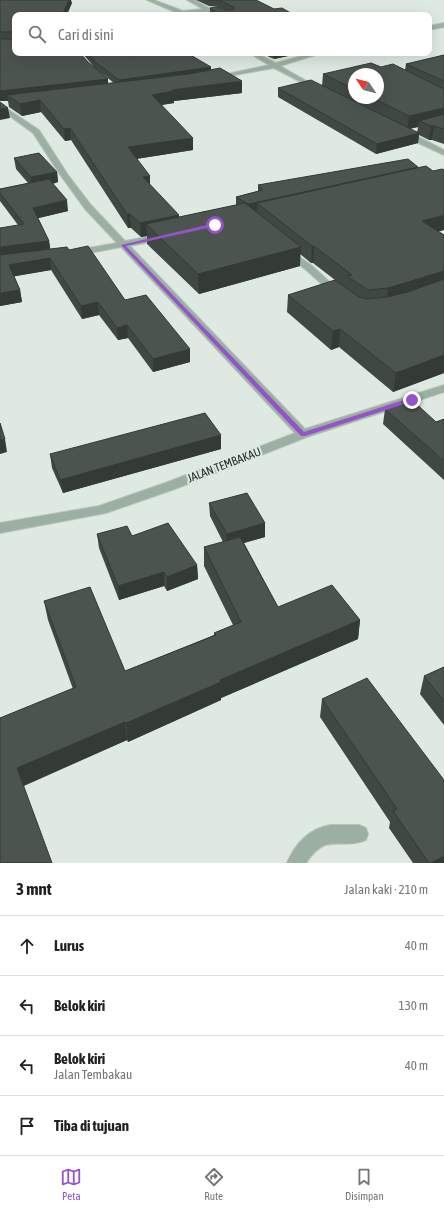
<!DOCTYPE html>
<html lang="id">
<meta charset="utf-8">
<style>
body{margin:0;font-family:"Asap Condensed",sans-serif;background:#f2f2f2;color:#202124}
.compass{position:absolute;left:348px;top:68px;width:36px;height:36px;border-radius:50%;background:#fff;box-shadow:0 4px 16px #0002;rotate:305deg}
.stop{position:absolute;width:12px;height:12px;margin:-9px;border:3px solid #9453c8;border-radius:50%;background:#fff}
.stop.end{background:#9453c8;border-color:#fff;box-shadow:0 1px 4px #0008}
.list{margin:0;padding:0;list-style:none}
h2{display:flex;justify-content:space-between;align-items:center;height:52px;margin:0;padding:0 16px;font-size:17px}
h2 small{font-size:13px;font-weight:400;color:#757577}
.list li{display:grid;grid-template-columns:26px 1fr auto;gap:12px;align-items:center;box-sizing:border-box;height:60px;padding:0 16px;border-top:1px solid #e0e0e0}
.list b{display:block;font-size:15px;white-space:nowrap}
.list p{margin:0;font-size:13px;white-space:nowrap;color:#757577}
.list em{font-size:13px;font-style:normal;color:#757577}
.icon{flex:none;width:22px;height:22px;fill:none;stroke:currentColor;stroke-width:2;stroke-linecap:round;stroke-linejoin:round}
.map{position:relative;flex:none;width:444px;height:863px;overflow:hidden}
.search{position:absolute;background:#fff;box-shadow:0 4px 16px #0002;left:12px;right:12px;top:12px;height:44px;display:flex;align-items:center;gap:10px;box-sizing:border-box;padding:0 14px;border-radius:8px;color:#757577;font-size:15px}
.sheet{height:292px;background:#fff}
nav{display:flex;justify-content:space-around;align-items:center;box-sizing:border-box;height:56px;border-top:1px solid #e0e0e0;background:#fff;font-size:11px;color:#757577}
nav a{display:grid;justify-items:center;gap:2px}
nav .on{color:#9453c8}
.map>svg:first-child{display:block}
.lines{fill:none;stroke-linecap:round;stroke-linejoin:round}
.lane-casing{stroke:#bac4bd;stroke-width:2}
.street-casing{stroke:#bac4bd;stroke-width:2}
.lane{fill:#9bb0a3;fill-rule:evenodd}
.street{fill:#9bb0a3;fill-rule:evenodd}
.wall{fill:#404844;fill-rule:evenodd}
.shaded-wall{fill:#343b37}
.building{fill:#4b544f;stroke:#343b37}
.route{fill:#9453c8}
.labels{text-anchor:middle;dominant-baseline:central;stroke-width:4;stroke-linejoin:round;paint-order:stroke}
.street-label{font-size:12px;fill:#2a2e2b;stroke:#dee9e2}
</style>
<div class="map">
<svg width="444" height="863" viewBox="0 0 444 863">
<rect width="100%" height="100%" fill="#dee9e2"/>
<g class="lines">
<g class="lane-casing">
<g id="lane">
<polygon points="288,249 311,265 341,292 343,294 341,296 335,296 305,269 285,254 283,252 285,250"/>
<path d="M330,825H359L366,828L368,834L366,840C340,851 327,831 306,863H287C295,844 309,829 330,825Z"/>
</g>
</g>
<g class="street-casing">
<g id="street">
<polygon points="147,0 154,0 183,11 203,9 187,0 194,0 209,8 218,8 233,15 226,15 215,11 182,15"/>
<polygon points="444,23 444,27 429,30 429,26"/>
<polygon points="249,53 256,53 276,63 312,53 322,53 280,66 321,89 316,90 274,68 213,79 213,77 269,65"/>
<polygon points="0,104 39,130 68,175 91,205 125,241 163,234 166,235 167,237 166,239 130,246 305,429 444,385 444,392 307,437 175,489 106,513 0,533 0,523 99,506 165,483 295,433 121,247 74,256 71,255 69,253 71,251 117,243 85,209 61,176 33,133 0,109"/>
<polygon points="401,131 407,131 444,150 444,155 401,135"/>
</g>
</g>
<use href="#lane" class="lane"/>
<use href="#street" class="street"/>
</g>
<g class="wall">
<polygon points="0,0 72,3 15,53 88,62 108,79 108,84 114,83 95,68 82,53 127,53 132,56 192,56 242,93 174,101 174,103 162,105 193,150 136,159 150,185 179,217 236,205 236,197 258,191 258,185 417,167 439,232 444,235 444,373 393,392 339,347 331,350 287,312 288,295 335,280 313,263 311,263 300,254 300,266 199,294 147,244 147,236 141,237 131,228 128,228 71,140 65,141 41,112 22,116 9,107 8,101 0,101"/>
<polygon points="196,0 256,0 274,9 294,15 210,15 210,8 226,10 219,7 209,6"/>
<polygon points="263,53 302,53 274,59 269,57"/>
<path d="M444,55V144L432,140H429L419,135L418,143L376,154L278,97V88L322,86L323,74L381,67L405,70L406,64ZM354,74L378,98H354ZM418,127L417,133L410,129Z"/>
<polygon points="14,158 57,172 58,182 53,184 68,211 38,218 49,241 50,249 69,250 125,300 190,362 153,372 128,338 118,340 99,315 82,319 51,270 14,276 20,290 22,302 0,306 18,225 0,201 0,189 28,183 16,169"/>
<polygon points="385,409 436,422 444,419 444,480 383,424"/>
<polygon points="221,435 221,449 63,493 52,468 50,454"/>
<polygon points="209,503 265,523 265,537 244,543 278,607 360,620 358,639 221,698 221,700 128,742 127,740 24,786 0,718 73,689 48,620 44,601 125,671 214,635 214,633 233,625 204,566 204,547 223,542 210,516"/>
<polygon points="97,534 132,536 197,565 198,579 167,591 164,586 119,600 99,548"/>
<polygon points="444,667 444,725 420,694 424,676"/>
<polygon points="322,699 444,863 413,863 389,828 390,822 320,717"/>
</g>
<g class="shaded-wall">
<polygon points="69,0 71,0 72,3 67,15 62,15"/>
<polygon points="183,53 211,53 183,58"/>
<polygon points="275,53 302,53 274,59"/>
<polygon points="211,67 211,74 119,87 119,80"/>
<polygon points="108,79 108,89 7,95 8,101 0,101 0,91"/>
<polygon points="242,81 242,93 174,101 174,103 153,106 152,95 172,90"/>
<polygon points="40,100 41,112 22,116 20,104"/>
<polygon points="8,108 10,118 0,120 0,109"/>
<polygon points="444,108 444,121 419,121 418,127 407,129 409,116"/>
<polygon points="431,126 434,126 432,140 429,140"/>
<polygon points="70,128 71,140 65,141 64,129"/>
<polygon points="419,133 418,143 376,154 377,144"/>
<polygon points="193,138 193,150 129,160 128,147"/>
<polygon points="418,167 416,176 257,203 257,211 249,213 249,204"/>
<polygon points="57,172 58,182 32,188 31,177"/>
<polygon points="150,176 150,190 143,177"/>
<polygon points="67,200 68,211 35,219 33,208"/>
<polygon points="127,214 130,214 131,228 128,228"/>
<polygon points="179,215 179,229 146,224 147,236 141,237 140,223"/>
<polygon points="444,215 444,230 420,238 422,221"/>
<polygon points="49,241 51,253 0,258 0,247"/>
<polygon points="312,246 314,246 313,263 311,263"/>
<polygon points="301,247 300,266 199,294 198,274"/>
<polygon points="50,258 51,270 11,277 9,265"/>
<polygon points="444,271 444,287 386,306 388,288"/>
<polygon points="20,290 22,302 0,306 0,293"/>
<polygon points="98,302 99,315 82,319 81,306"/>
<polygon points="127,325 128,338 118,340 117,328"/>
<polygon points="340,329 339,347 331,350 333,331"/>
<polygon points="190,349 190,362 153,372 153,359"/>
<polygon points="444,355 444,373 393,392 396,373"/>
<polygon points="221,435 221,449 63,493 60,480"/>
<polygon points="5,439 7,452 0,454 0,440"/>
<polygon points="265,523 265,537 226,548 227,534"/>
<polygon points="197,565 198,579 167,591 167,577"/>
<polygon points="164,572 164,586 119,600 118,586"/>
<polygon points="360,620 358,639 221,698 221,700 128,742 126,723 220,680"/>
<polygon points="125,722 127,740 22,786 17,768"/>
<polygon points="444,856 444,863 431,863"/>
</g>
<g class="building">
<polygon points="0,0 69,0 62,15 15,15 15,34 14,32 0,32"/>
<polygon points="209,0 256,0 274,9 282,8 294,15 219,15 210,8 218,7 226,10 233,10 234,7 219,0"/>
<polygon points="15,35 15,53 80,53 88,62 108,79 0,91 0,39 14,39"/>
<polygon points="88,53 127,53 132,56 151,53 187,53 211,67 119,80 94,61"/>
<polygon points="444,55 444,81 406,64"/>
<polygon points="371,63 381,67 393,64 444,89 444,108 409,116 373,98 378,98 378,74 354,74 354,89 323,74"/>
<polygon points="220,68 242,81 172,90 174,91 152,95 193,138 128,147 150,176 143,177 179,215 140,223 130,214 127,214 70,128 64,129 40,100 20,104 7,95 189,74"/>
<polygon points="311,80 419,133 377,144 278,88"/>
<polygon points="0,102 8,108 0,109"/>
<polygon points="444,114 444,129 434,126 431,126 419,121"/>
<polygon points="39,153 57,172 31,177 14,158"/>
<polygon points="408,159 418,167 249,204 246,203 236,197 263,190 258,185"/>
<polygon points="426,166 433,171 442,169 444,170 444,215 422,221 444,235 444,271 388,288 368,290 347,276 352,275 314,246 312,246 257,203"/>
<polygon points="49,179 67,200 33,208 49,241 0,247 0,228 24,224 0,193 0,189"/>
<polygon points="245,203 301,247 198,274 146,224"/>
<polygon points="88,246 125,300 146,295 190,349 153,359 127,325 117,328 98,302 81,306 50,258 9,265 20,290 0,293 0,255 67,247 69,250"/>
<polygon points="444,279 444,355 396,373 340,329 333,331 288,295 335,280 359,297 367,299 387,297 408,292"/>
<polygon points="411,399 436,422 444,419 444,461 385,409"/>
<polygon points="205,413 221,435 60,480 50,454"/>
<polygon points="0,423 5,439 0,440"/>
<polygon points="247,493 265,523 227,534 209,503"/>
<polygon points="168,523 197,565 167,577 164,572 118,586 97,534 127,526 132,536"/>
<polygon points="240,537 278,607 332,585 360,620 220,680 221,682 126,723 125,722 17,768 52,863 0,863 0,718 76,687 44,601 90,587 125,671 216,635 214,633 241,622 204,547"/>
<polygon points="444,667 444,701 424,676"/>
<polygon points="367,678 444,780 444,856 431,863 429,863 393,811 397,809 322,699"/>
</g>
<polygon class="route" points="215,223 217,226 126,246 304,432 410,398 414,398 414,401 305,436 301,436 121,245"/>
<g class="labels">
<g class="street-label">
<text transform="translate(224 465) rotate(-21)">JALAN TEMBAKAU</text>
</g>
</g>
</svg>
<svg class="compass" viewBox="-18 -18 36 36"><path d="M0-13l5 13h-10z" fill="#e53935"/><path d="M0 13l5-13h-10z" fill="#757577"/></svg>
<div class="stop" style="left:215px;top:225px"></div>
<div class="stop end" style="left:412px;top:400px"></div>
<div class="search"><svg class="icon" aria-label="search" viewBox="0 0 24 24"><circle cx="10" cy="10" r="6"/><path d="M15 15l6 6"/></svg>Cari di sini</div>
</div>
<section class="sheet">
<h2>3 mnt<small>Jalan kaki · 210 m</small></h2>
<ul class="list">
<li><svg class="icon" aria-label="ahead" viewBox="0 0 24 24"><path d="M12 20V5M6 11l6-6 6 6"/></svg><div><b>Lurus</b></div><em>40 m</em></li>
<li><svg class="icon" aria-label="left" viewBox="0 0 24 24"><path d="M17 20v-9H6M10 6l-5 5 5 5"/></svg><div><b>Belok kiri</b></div><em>130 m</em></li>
<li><svg class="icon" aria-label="left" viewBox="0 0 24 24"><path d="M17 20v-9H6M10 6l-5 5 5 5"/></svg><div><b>Belok kiri</b><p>Jalan Tembakau</p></div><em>40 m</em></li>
<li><svg class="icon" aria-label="arrive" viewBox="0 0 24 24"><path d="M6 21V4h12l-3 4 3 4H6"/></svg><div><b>Tiba di tujuan</b></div></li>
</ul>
</section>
<nav>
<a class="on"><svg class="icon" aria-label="map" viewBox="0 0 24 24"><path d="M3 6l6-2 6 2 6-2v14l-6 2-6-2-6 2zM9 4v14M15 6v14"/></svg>Peta</a>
<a><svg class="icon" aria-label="directions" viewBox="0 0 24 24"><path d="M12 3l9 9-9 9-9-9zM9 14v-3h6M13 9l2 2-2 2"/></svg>Rute</a>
<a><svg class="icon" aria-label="saved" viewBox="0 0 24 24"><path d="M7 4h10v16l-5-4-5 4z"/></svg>Disimpan</a>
</nav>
